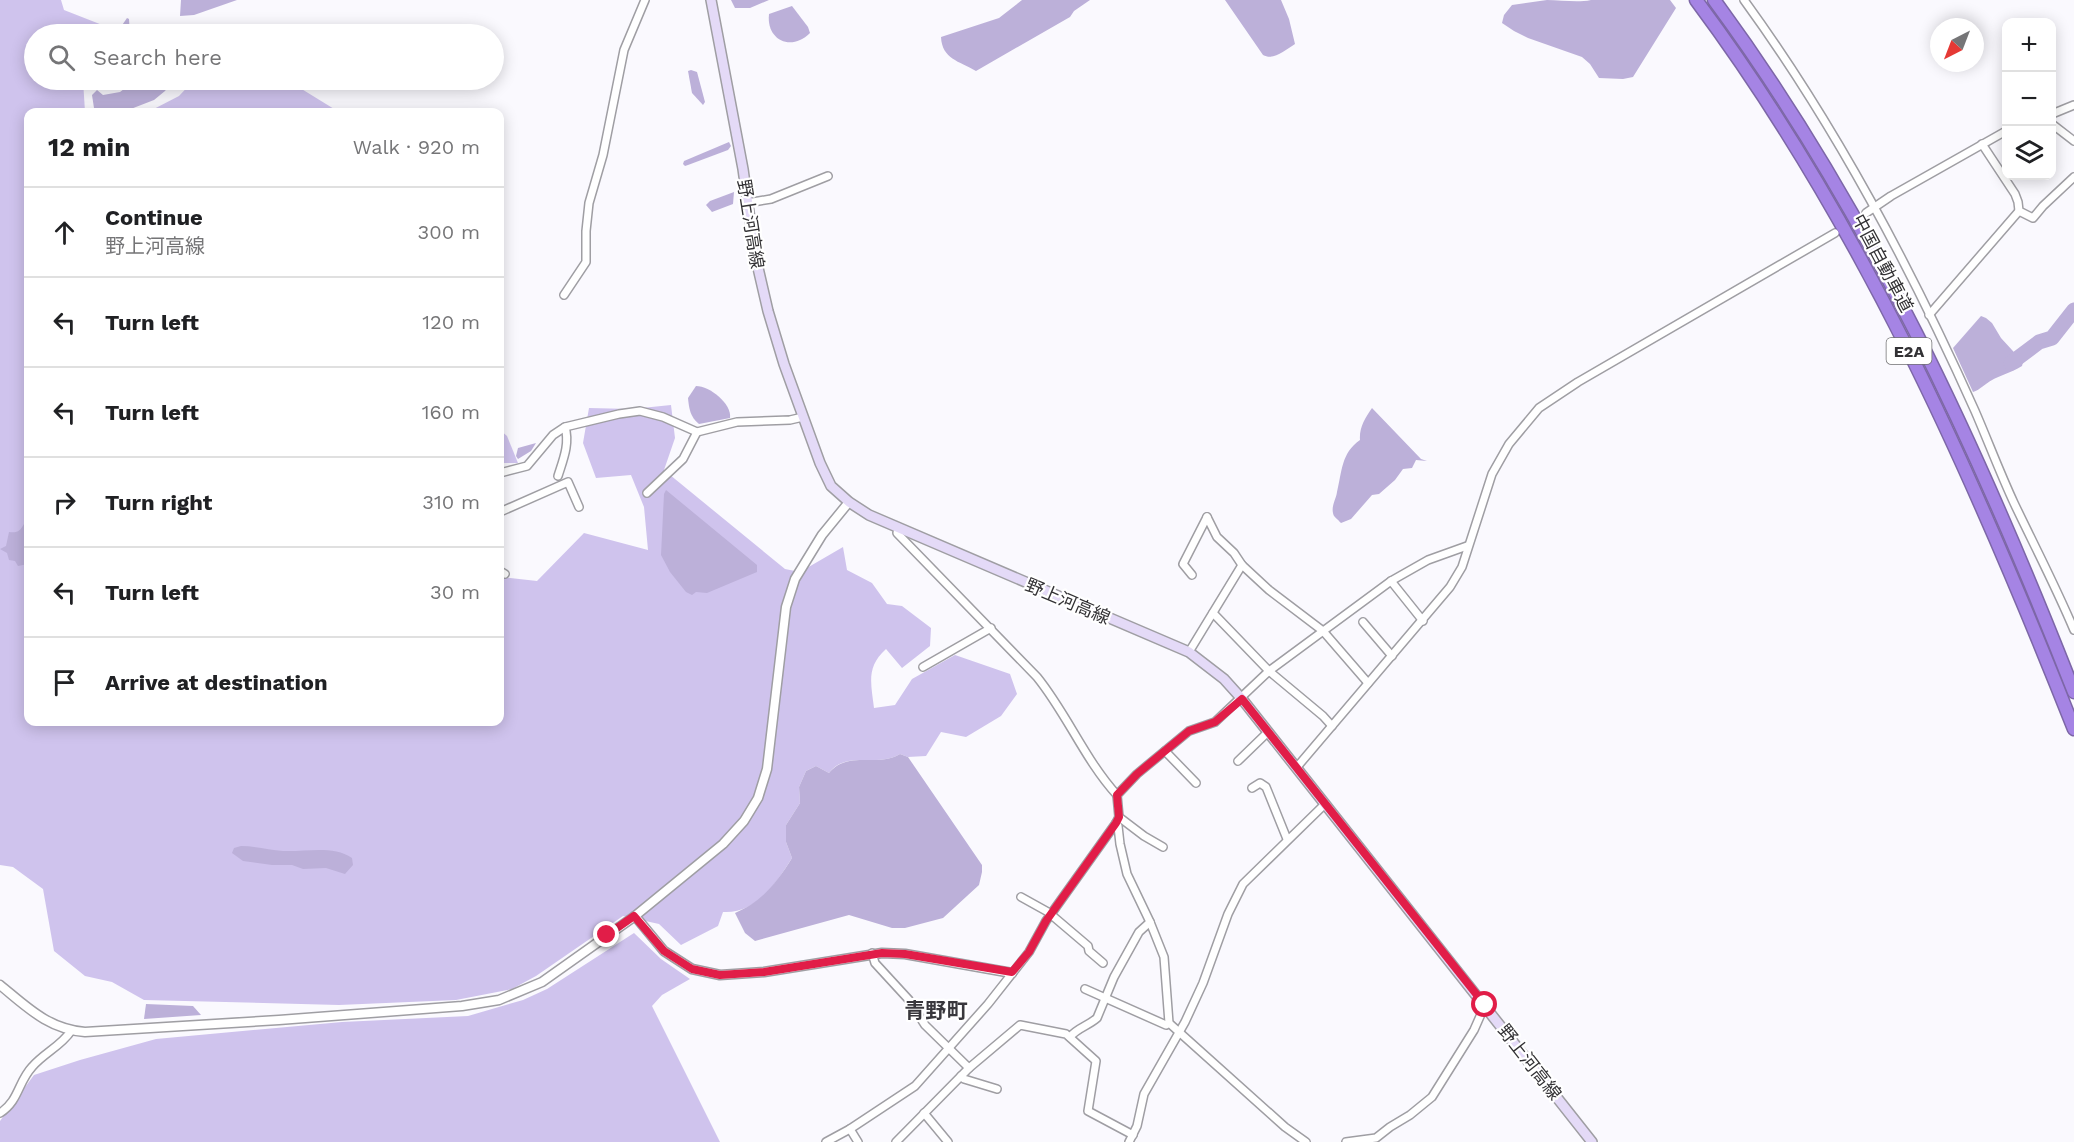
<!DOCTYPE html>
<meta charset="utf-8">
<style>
body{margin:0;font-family:"Work Sans","Noto Sans JP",sans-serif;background:#f6f6f6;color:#202124}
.controls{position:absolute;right:18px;top:18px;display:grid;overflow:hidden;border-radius:12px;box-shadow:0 3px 15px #0003}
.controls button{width:54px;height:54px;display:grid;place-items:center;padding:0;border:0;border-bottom:2px solid #e0e0e0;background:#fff;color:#202124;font:30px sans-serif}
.compass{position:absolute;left:1930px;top:18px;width:54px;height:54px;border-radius:50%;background:#fff;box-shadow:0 3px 15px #0003;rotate:222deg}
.stop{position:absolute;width:18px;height:18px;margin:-14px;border:4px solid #e11d48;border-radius:50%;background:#fff}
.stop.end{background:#e11d48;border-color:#fff;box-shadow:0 2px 6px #0008}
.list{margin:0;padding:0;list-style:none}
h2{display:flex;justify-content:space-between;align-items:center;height:78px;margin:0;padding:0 24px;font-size:26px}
h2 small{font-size:20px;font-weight:400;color:#757577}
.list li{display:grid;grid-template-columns:39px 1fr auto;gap:18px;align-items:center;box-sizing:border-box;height:90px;padding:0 24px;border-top:2px solid #e0e0e0}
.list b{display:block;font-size:22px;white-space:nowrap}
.list p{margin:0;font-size:20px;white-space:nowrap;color:#757577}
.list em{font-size:20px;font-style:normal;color:#757577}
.icon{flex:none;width:33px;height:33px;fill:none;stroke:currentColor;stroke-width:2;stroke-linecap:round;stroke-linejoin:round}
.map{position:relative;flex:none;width:2074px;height:1142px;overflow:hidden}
.search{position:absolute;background:#fff;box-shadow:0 3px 15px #0003;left:24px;top:24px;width:480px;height:66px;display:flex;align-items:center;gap:15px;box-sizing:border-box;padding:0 21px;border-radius:33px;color:#757577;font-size:22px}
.panel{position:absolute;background:#fff;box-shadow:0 3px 15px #0003;left:24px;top:108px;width:480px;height:618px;border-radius:12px}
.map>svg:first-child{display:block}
.forest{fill:#cfc3ed}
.water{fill:#bcb0d9}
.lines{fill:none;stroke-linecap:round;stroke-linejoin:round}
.river{stroke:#bcb0d9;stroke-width:15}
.minor-casing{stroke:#9f9ea3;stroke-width:10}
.tertiary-casing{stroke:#9f9ea3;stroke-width:11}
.secondary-casing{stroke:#9f9ea3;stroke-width:12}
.motorway-casing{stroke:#7d67a7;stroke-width:15}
.minor{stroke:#fff;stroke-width:7}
.tertiary{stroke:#fff;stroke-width:8}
.secondary{stroke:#e4daf7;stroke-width:9}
.motorway{stroke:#a584e4;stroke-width:12}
.route{stroke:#e11d48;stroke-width:8}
.labels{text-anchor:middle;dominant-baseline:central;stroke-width:4.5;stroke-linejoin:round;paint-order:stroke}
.shield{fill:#fff;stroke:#707072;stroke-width:1.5}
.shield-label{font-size:16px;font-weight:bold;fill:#333235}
.street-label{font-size:18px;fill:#333235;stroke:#fff}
.quarter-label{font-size:21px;font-weight:bold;fill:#38373c;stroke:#fff}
</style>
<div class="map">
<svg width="2074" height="1142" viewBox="0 0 2074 1142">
<rect width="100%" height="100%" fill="#faf9fe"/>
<g class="forest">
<path d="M0,0H61L64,10L115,30L113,34H34V80H83L85,112H28V722H500V577L537,581L584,533L648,550L644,507L631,475L596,478L583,443L589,408L632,409L671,405L675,438L664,470L785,569L800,572L843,547L847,570L872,583L887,604L902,606L931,628L930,646L902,668L886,649C866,667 871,683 874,708L895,705L912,679L955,655L1010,674L1017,694L1001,716L966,737L941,732L926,756L908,757L900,754C877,768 846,750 829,773L816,766L806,771L799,787L800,803L786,825V842L792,858C776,883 757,914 723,912L718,926L681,945L659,924L623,916L536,976L512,989L456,1000L339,1005L144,1000L112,982L85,976L54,951L43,889L13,867L0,865Z"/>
<polygon points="194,80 287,80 339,112 148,112 179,96"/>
<polygon points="500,430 507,436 518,463 500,463"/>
<polygon points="634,933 661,959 690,979 662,995 652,1006 720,1142 0,1142 0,1121 34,1075 80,1060 156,1039 342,1022 468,1016 523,1000 547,989"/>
</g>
<g class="water">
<polygon points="181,0 237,0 194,15 180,16"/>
<polygon points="731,0 769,0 750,8 735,8"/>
<path d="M1022,0H1090L1074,11L1070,17L976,71C959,61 942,59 941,37L999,18Z"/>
<path d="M1225,0H1281L1289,19L1295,44C1285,50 1274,61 1263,55Z"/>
<path d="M1547,0C1562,0 1577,3 1591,0H1670L1676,8L1633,77L1623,79L1599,78L1590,64L1582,57L1528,38L1514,31L1502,23L1504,15L1512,5Z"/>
<path d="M792,6L808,27L810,33C791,52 766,40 769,14Z"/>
<polygon points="127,18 129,19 130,34 116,34"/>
<polygon points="691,70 697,72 705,102 703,105 692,93 688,71"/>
<polygon points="136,80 170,80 171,83 165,91 154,100 123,112 93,112 94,108 92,95 97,90 103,95 120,92"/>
<polygon points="729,142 731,146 728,150 688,165 685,166 683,164 684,161"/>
<polygon points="734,192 733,204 712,212 706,205 710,201"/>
<path d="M1981,316L1986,318L1992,323L2001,338L2023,362L2022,366C2011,373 1996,376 1986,384C1980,388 1979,390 1973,392L1953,348Z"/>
<path d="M696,386C710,386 732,404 730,418L699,424C690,417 689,408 688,398Z"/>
<path d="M1372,408L1421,459L1427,461L1416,460L1412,468L1403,469L1395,480L1379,494L1372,495L1351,519L1341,523C1340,522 1335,517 1334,516C1330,507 1336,500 1337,492C1342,472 1341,453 1360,440C1359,428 1365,418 1372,408Z"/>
<polygon points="536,443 531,451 518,459 516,456 518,448"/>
<polygon points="666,490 757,565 757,572 707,593 696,592 692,595 686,592 670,572 661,555 664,494"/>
<path d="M28,523V564L18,566L15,561L9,560L7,553L0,549L6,546L9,532C18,533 20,531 24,524Z"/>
<path d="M900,754L908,757L982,865V872L979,885L943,918L905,928H892L849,915L755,941L745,933L735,913C762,902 777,882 792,858L786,842V825L800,803L799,787L806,771L816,766L829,773C848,750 877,768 900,754Z"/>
<path d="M241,846C255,846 269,850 283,851C306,852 333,845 352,858L353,865L345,874L326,868L303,869L292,865H272L243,861L232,853L234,848Z"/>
<polygon points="146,1004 193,1006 201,1015 144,1019"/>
</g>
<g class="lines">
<polyline class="river" points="2011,363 2039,342 2052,338 2074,310"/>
<g class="minor-casing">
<g id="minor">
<path d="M1744,0C1835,125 1912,270 1975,411C1988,441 2000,473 2014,503C2034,545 2056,587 2074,630"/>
<polyline points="2052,114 2074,105"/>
<polyline points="2052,124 2074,141"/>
<polyline points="1982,144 2015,194 2018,202 2019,211 2033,218 2043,206 2074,177"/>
<polyline points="747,203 771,199 828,176"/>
<polyline points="1866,213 1891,196 2006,131"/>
<polyline points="564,295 586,262 586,231 589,203 603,155 624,50 645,0"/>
<polyline points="1929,315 2019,211"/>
<polyline points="500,473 527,466 553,435 565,427 619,414 640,411 663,417 697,432 737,422 790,420 803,417"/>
<path d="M558,476C563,460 570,444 565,427"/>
<polyline points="647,493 683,459 697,432"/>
<polyline points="500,512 568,482 579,507"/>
<polyline points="1207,517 1217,537 1234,553 1242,565 1269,590 1323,631 1368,683"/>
<path d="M898,527L897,533L1037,677C1067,714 1085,760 1117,795"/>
<polyline points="500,571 505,574"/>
<polyline points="1192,575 1183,564 1207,517"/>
<polyline points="1391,581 1423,621"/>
<polyline points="1213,613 1269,671 1323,716 1332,726"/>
<polyline points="1363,622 1392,656"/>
<polyline points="1189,652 1242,565"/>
<polyline points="923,667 991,628"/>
<polyline points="1165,751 1196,783"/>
<polyline points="1238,761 1268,732"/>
<polyline points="1297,767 1450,587 1462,567 1492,474 1509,444 1539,408 1578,382 1835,233"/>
<polyline points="1252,788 1260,783 1266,787 1287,839"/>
<polyline points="1119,817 1144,836 1163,847"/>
<polyline points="1116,823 1118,826 1120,844 1127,874 1150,922 1164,957 1169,1023 1285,1127 1306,1142"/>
<polyline points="1021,897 1048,912 1088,946 1089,951 1103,963"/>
<polyline points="872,953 875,963 909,1000 925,1025 969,1068"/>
<polyline points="1085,989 1166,1025 1169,1023"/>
<path d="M1070,1037C1077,1028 1088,1026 1097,1018L1114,977L1139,932L1150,922"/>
<polyline points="961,1076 964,1079 997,1089"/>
<path d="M0,1113C19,1101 18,1082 32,1067C44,1053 61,1046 71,1031"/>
<polyline points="924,1113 948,1142"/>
<polyline points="826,1142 850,1129"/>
<polyline points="858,1142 850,1129 915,1086 988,1004 1029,952 1046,921 1116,823 1119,817 1117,795 1137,774 1189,731 1215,722 1269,671 1391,581 1428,560 1467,546"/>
<polyline points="896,1142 969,1068 1020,1025 1066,1034 1096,1061 1088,1111 1133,1135"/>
<polyline points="1129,1142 1137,1126 1144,1094 1185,1022 1203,983 1228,914 1243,884 1325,804"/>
<polyline points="1346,1142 1376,1138 1390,1127 1410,1115 1432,1097 1474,1030 1485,1005"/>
</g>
</g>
<g class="tertiary-casing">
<g id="tertiary">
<polyline points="635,916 664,951 692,969 720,975 764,972 882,953 905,954 1012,973"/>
<path d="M0,985C27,1007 48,1029 85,1032L279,1020L462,1006L499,1000L542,982L635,916L723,844L744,821L758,798L767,769L786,607L795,579L822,535L849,502"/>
</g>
</g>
<g class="secondary-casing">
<polyline id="secondary" points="711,0 743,169 755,255 768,311 784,364 820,463 831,486 849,502 869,515 1189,652 1224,679 1242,699 1592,1142"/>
</g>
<g class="motorway-casing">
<g id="motorway">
<path d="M1696,0C1861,221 1973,474 2074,729"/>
<path d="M1714,0C1869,210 1979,450 2074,692"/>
</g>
</g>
<use href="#minor" class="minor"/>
<use href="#tertiary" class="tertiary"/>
<use href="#secondary" class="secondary"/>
<use href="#motorway" class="motorway"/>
</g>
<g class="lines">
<polyline class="route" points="607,935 634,916 664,951 692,969 720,975 764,972 882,953 905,954 1012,972 1029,952 1046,921 1116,823 1119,817 1117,795 1137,774 1189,731 1215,722 1242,699 1485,1005"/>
</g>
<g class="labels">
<rect class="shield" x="1886.5" y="338" width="45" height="26" rx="4.5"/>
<g class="shield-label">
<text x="1909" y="351">E2A</text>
</g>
<g class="street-label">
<text transform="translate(751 224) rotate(81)">野上河高線</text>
<text transform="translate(1883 263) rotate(62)">中国自動車道</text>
<text transform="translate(1068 601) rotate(23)">野上河高線</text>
<text transform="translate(1530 1062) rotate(52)">野上河高線</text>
</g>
<g class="quarter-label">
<text x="936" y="1010">青野町</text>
</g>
</g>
</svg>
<div class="controls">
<button>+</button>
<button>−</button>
<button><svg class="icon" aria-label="layers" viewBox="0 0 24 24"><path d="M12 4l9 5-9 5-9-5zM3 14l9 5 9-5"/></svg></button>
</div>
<svg class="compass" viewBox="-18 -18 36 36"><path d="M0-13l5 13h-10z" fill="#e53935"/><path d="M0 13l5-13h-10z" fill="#757577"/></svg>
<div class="stop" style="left:1485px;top:1005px"></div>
<div class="stop end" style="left:607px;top:935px"></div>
<div class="search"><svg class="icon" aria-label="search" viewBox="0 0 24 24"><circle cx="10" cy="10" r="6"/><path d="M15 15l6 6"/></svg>Search here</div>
<section class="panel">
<h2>12 min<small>Walk · 920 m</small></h2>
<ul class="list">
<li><svg class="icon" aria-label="ahead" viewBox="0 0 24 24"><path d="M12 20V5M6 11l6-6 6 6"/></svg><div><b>Continue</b><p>野上河高線</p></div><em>300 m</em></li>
<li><svg class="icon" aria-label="left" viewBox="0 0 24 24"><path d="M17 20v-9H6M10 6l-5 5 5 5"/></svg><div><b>Turn left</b></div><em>120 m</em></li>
<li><svg class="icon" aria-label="left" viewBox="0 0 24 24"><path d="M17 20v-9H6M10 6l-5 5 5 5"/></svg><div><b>Turn left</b></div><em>160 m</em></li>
<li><svg class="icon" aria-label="right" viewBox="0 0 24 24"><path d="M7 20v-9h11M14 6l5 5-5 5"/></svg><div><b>Turn right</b></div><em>310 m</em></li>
<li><svg class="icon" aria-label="left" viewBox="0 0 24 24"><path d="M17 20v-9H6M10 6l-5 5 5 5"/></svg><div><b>Turn left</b></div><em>30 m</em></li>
<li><svg class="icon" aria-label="arrive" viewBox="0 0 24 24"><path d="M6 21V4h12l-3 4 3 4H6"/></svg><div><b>Arrive at destination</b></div></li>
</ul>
</section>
</div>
